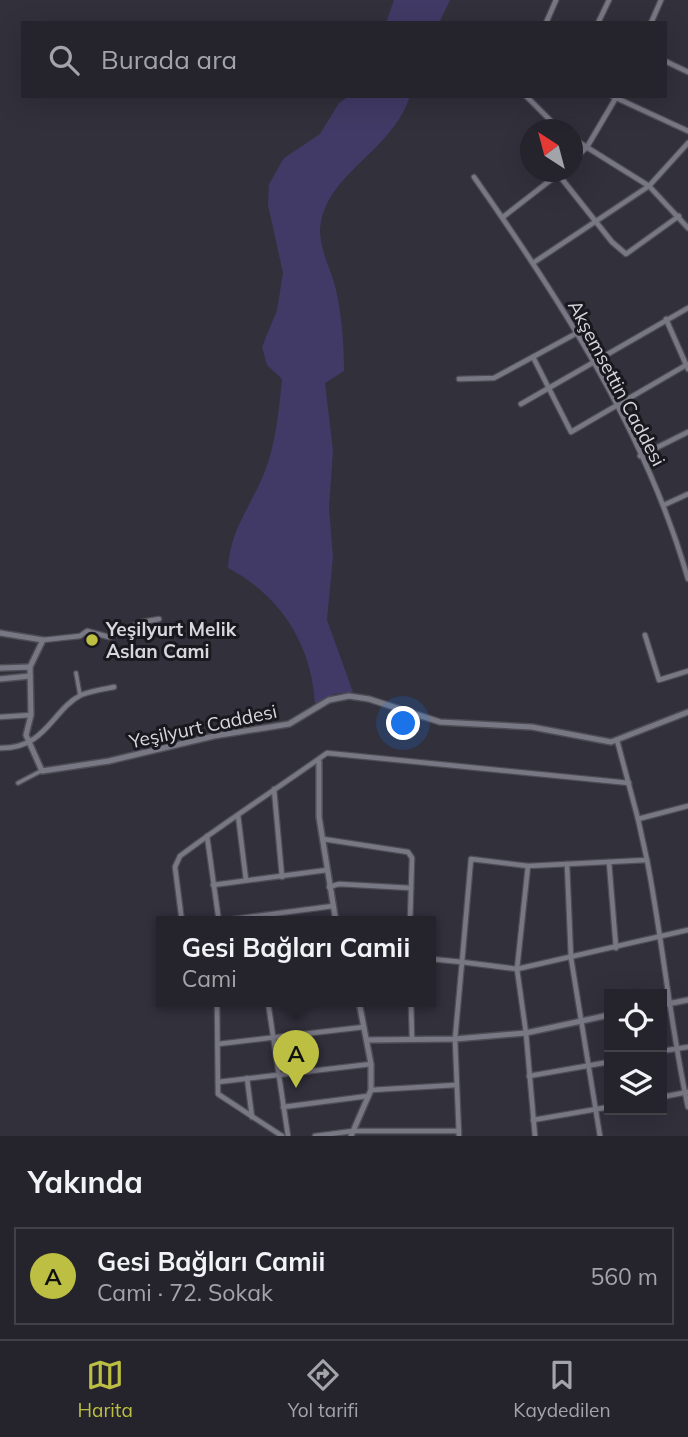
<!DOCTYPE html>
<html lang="tr">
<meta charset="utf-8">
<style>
body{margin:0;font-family:Mulish,sans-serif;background:#2d2c34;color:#f1f3f6}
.controls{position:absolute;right:21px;bottom:21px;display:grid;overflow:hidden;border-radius:0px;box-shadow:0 7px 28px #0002}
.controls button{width:63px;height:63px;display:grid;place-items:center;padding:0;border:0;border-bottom:2px solid #424148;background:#25242c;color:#f1f3f6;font:35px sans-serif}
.compass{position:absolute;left:520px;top:119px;width:63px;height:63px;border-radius:50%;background:#25242c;box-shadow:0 7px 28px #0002;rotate:324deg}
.you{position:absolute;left:404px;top:724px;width:24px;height:24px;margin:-18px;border:5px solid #fff;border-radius:50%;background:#1a73e8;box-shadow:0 0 0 10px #1a73e833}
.badge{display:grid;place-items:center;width:46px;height:46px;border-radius:50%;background:#bdbf43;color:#111;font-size:23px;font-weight:700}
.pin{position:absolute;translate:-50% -58px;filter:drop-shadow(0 2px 4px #0008)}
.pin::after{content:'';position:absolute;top:37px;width:24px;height:21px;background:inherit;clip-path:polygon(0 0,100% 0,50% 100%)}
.popup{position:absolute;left:156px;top:916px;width:280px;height:91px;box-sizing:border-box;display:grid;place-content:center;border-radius:0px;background:#25242c;filter:drop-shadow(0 2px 5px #0005);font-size:23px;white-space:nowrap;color:#a3a4a9}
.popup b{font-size:26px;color:#f1f3f6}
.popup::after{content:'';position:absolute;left:50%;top:100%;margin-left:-14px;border:14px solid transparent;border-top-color:#25242c}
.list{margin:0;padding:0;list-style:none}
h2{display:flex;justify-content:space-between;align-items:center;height:91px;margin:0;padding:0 28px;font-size:30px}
h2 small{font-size:23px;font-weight:400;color:#a3a4a9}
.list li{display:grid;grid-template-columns:46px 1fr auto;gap:21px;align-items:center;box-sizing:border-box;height:98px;margin:0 14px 14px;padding:0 14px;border:2px solid #424148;border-radius:0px}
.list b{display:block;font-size:26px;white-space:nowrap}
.list p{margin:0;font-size:23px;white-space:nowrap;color:#a3a4a9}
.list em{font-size:23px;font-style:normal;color:#a3a4a9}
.icon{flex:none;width:38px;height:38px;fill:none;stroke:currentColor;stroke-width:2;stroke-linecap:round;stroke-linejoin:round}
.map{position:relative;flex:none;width:688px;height:1136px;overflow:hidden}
.search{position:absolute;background:#25242c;box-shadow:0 7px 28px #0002;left:21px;right:21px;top:21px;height:77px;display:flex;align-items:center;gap:18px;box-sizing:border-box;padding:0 24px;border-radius:0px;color:#a3a4a9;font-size:26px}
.sheet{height:203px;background:#25242c}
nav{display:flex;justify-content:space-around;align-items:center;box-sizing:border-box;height:98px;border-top:2px solid #424148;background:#25242c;font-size:19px;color:#a3a4a9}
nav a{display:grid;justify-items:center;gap:4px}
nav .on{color:#bdbf43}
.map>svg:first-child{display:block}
.green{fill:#413a66}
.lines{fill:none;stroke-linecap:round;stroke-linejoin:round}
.pedestrian-casing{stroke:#4e4d56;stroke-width:6}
.minor-casing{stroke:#4e4d56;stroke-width:7}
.tertiary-casing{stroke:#4e4d56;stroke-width:8}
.pedestrian{stroke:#787784;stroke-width:3.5}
.minor{stroke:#787784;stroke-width:4.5}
.tertiary{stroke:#787784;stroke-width:5}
.poi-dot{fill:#bdbf43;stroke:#19181e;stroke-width:2.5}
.labels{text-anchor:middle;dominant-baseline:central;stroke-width:6;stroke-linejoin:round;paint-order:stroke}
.street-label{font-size:19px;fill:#d7d6dd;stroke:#19181e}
.poi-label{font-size:19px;font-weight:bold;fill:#d7d6dd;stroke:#19181e;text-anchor:start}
</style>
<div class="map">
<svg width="688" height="1136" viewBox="0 0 688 1136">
<rect width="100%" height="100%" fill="#31303b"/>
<g class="green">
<polygon points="394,0 450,0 439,23 386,23"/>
<path d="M349,96H410C392,151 331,171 321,222C316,244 332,270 336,290C342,317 344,344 344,371L325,383L333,451L329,507L333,557L327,620L353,692L334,694L315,705C312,645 281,596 228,568C230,529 252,505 265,471C276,442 279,409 282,379L267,365L262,347L277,310L283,273L268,205L269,184L284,158L320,134L339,103Z"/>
</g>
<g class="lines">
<g class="pedestrian-casing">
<g id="pedestrian">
<polyline points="76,673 80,695"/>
<polyline points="18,783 41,771"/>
</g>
</g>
<g class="minor-casing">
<g id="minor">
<polyline points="546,23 556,0"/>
<polyline points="598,23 609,0"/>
<polyline points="651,23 661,0"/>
<polyline points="665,61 688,72"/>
<polyline points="526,96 560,130"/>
<polyline points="612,96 688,131"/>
<polyline points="572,138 649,186 688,228"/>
<polyline points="572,161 587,147 617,96"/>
<polyline points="558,174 612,242 626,254 679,216"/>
<path d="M474,177C561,301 646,432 688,579"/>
<polyline points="503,217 561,172"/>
<polyline points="533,263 649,186 688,143"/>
<polyline points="666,319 688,369"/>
<polyline points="533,357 571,432 688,364"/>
<polyline points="459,379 494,378 577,333"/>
<polyline points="521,404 688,308"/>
<polyline points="640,456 688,432"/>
<polyline points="664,505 688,494"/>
<polyline points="645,635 659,680 688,671"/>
<polyline points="43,640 80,636 87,631 109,637 142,622 159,619"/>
<polyline points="0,717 31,715"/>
<polyline points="617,740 638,819"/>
<path d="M0,748C46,749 52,710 81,695C91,691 104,689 114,687"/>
<polyline points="274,789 282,877"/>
<polyline points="238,815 246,880"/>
<polyline points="207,836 219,922"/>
<polyline points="323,839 408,852 412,858 410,922"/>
<path d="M647,860C663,942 670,1025 688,1107"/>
<polyline points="609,862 616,948"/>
<polyline points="528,866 471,859 462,962 517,969 688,930"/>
<polyline points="213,885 327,870"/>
<polyline points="329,887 339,884 411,888"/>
<polyline points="219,921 333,906"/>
<path d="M182,922L175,867L180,856C228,820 281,786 327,753L629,783"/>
<polyline points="431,959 462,962 455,1039 459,1136"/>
<polyline points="223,1002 217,1003 218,1094 282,1136"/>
<polyline points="268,1002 288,1136"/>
<polyline points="411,1002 412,1039"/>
<polyline points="218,1044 364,1027"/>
<polyline points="662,1051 688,1047"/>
<polyline points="529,1076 609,1062"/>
<polyline points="247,1078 252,1117"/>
<polyline points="218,1082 371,1064"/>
<polyline points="371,1090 456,1085"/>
<polyline points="662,1097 688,1092"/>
<polyline points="283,1107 368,1096"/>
<polyline points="533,1120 609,1107"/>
<polyline points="315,1136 353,1131 459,1131"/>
<polyline points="535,1136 526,1033 517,969 528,866 567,864"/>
<polyline points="600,1136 571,958 567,864 647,860 638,819 688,806"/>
</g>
</g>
<g class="tertiary-casing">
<g id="tertiary">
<polyline points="0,633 43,640 30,667"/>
<polyline points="0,668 30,667 31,715 26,735 42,771 109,761 214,736 289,724 329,700 349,696 369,699 440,722 532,727 611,742 688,712"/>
<polyline points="0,679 30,676"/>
<polyline points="319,762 319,817 336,922"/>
<polyline points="662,1005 688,1000"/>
<polyline points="367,1040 455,1039 526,1033 609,1015"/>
<polyline points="351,1136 371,1090 371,1064 359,1002"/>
</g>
</g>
<use href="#pedestrian" class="pedestrian"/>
<use href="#minor" class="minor"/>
<use href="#tertiary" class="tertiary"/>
</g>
<circle class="poi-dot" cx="92" cy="640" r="7"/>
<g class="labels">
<g class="street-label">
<text transform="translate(617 383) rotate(62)">Akşemsettin Caddesi</text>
<text transform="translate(203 726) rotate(-12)">Yeşilyurt Caddesi</text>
</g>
<g class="poi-label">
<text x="106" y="629">Yeşilyurt Melik<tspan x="106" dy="22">Aslan Cami</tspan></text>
</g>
</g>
</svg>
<div class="controls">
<button><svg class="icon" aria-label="locate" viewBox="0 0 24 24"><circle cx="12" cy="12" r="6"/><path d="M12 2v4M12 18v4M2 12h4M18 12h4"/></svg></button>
<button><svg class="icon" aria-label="layers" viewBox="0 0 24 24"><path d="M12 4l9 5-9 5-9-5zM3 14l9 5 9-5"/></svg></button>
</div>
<svg class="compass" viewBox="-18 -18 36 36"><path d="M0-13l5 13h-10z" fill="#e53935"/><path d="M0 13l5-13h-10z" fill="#a3a4a9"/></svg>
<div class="you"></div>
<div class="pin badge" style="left:296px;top:1088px">A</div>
<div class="popup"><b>Gesi Bağları Camii</b>Cami</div>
<div class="search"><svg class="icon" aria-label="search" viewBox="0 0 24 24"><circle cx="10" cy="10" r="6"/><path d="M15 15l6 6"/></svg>Burada ara</div>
</div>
<section class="sheet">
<h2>Yakında<small></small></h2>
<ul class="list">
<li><span class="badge">A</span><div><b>Gesi Bağları Camii</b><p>Cami · 72. Sokak</p></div><em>560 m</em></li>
</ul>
</section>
<nav>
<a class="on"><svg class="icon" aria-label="map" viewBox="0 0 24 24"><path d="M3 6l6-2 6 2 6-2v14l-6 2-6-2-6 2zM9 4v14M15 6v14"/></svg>Harita</a>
<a><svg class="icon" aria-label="directions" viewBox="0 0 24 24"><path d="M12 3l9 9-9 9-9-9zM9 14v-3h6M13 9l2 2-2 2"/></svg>Yol tarifi</a>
<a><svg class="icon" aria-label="saved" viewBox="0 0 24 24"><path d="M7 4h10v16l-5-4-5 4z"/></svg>Kaydedilen</a>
</nav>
